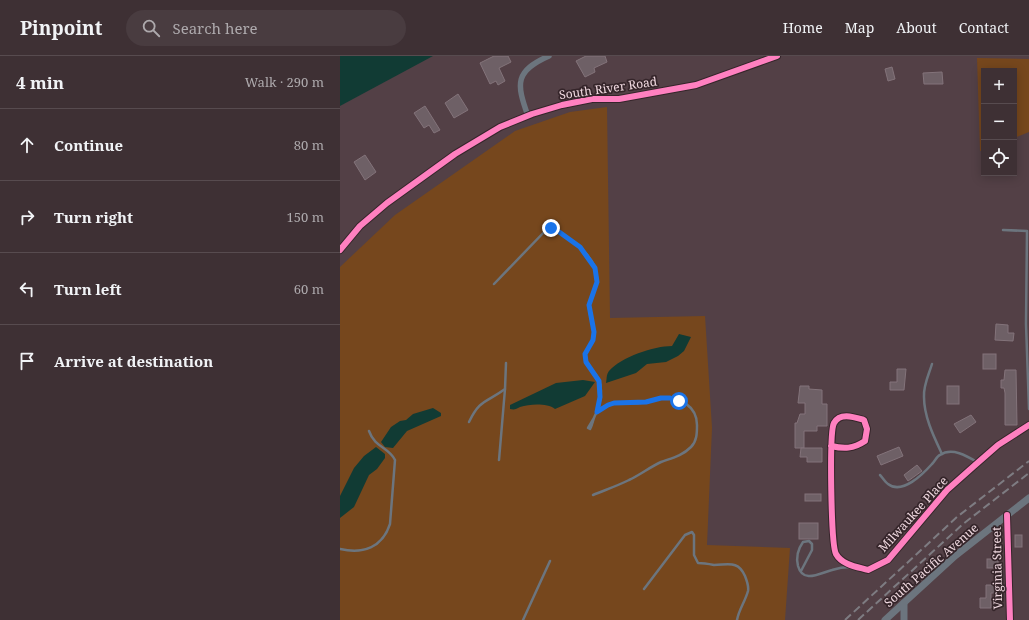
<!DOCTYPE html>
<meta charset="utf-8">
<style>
body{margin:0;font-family:"Noto Serif",serif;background:#493c40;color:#f1f3f6}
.controls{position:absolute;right:12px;top:12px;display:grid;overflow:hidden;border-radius:0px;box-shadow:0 2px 10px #0003}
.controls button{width:36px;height:36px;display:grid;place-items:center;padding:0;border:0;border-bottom:1px solid #574b4f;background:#3e3034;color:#f1f3f6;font:20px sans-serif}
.stop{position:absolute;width:12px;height:12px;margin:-9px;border:3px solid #1a73e8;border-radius:50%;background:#fff}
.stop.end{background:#1a73e8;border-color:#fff;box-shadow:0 1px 4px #0008}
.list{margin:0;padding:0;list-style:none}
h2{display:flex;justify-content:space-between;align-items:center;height:52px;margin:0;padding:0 16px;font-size:17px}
h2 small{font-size:13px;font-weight:400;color:#ada9ac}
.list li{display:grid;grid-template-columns:26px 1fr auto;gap:12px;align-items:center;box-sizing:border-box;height:72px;padding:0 16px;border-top:1px solid #574b4f}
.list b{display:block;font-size:15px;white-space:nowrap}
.list em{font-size:13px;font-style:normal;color:#ada9ac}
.icon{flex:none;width:22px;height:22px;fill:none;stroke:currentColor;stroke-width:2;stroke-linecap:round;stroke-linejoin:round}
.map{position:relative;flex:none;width:689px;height:564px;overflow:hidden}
header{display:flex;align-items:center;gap:24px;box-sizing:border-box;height:56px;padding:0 20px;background:#3e3034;border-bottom:1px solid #574b4f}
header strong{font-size:19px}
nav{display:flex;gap:22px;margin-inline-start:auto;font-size:14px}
.search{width:280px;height:36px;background:#493c40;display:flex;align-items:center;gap:10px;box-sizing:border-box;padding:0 14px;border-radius:22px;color:#ada9ac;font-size:15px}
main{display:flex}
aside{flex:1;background:#3e3034}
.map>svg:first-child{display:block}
.green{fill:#76471d}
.water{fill:#113b34}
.building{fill:#6e6066;stroke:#83737a}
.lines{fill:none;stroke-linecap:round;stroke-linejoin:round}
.service{stroke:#6c757e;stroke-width:2.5}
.minor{stroke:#6c757e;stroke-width:5.5}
.tertiary{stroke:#6c757e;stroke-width:7}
.rail{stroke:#7e7c82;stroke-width:2;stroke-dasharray:8 4;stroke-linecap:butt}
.cycleway-casing{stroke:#35252a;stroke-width:8}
.cycleway{stroke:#ff80c0;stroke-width:6}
.route{stroke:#1a73e8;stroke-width:5}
.labels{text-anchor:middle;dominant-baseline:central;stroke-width:3.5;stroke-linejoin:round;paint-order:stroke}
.street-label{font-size:12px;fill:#efd8df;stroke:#35252a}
</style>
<header>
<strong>Pinpoint</strong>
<div class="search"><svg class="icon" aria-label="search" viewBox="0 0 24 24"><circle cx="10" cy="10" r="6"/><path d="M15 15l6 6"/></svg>Search here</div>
<nav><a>Home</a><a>Map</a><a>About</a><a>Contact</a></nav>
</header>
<main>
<aside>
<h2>4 min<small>Walk · 290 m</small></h2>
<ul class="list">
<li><svg class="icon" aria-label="ahead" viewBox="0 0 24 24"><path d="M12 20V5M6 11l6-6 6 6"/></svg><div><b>Continue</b></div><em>80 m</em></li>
<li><svg class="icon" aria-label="right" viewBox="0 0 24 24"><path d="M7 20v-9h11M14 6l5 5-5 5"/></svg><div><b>Turn right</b></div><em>150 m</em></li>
<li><svg class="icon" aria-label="left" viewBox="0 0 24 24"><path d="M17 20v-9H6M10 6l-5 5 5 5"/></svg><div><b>Turn left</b></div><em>60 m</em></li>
<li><svg class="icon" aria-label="arrive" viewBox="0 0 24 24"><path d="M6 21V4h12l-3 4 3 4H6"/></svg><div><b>Arrive at destination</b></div></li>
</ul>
</aside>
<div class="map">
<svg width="689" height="564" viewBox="0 0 689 564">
<rect width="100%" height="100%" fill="#534046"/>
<g class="green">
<polygon points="637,2 689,3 689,76 674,82 674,15 644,15 644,94 640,95"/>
<polygon points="267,51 270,262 365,260 372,372 367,489 450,492 445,564 0,564 0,211 55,159 175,75 230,56"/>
</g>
<g class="water">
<polygon points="0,0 93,0 0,50"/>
<path d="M339,278L351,281L344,295L338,300L326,306L307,308L296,317L266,327C267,323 266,319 269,315C281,301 314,290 332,290Z"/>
<path d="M243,324L255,326L245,340L215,353C207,347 190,348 180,351C176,353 175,354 170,353V349L216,327Z"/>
<polygon points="93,352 101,357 101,360 67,375 53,392 45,391 41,386 51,371 60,365 66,364 73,358"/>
<polygon points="36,391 45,398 45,402 37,413 29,419 14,451 0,462 0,440 14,412 24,400"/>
</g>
<g class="building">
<polygon points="154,0 168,0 171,6 159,12 165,25 158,29 156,25 150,28 140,7"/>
<polygon points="246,0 265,0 267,6 254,12 255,16 245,21 236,5"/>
<polygon points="552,11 555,23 548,25 545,13"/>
<polygon points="602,16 603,28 584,28 583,17"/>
<polygon points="118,38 128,54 114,62 105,47"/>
<polygon points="85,50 100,74 94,77 89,69 84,72 74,57"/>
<polygon points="25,99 36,116 25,124 14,106"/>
<polygon points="656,268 668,269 668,277 674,277 673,285 655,284"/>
<rect x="643" y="298" width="13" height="15"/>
<polygon points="557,313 566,313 564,334 550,334 550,326 557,326"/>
<polygon points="665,314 676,314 677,369 665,369 665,337 664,332 661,332 661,324 664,324"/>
<polygon points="460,330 469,330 469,333 482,334 482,348 487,348 487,370 477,370 477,375 464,375 464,392 455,392 455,367 457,367 460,358 465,358 465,347 458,347"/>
<rect x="607" y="330" width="12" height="18"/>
<polygon points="631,359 636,366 620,377 614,368"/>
<polygon points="559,391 563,400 541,409 537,400"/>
<polygon points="461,392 482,392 482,406 467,406 467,401 460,401"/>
<polygon points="577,409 582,415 568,425 564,419"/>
<rect x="465" y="438" width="16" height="7"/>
<rect x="459" y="467" width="19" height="16"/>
<rect x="675" y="479" width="7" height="12"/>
<rect x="647" y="503" width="11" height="9"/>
<polygon points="646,529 657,529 657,537 651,537 651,552 640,552 640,542 646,542"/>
</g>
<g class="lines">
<g class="service">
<polyline points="663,174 687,175 686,268 689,353"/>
<path d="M154,228L207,173H215C232,185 259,201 257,225C257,234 249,242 249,251C249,262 256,273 253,284C252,290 245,294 245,300C245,310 255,315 259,324C263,333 260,347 257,357"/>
<path d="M592,308C589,318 583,330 584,341C584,361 594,381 602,398"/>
<path d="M129,366C140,343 146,347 165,333L166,307"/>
<polyline points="159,404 165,333"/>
<path d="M540,419C542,421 545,426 548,428C562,439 583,418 592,408C595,405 597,400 600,399C612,391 627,400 637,406"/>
<path d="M253,439C265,434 277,430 289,424C300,419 310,411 321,406C332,402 342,400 351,391C357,385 357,377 357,369C357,350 339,340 321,342C314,343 307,346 300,347C286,348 268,344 257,356C253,361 253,368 250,373L248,372L254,362"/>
<path d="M0,493C23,498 42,492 50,468L55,404C49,391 35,392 29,375"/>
<path d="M461,515L472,494V488L469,485L463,486C458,493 456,502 458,510C463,528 480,517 492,514C498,512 504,511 510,511"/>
<path d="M304,533L345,479L352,476L354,479V499L358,507C363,507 369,508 374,509C388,509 398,504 405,520C407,525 409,530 408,535C405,546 399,553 397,564"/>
<polyline points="183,564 210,505"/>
</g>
<g class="minor">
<path d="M188,60C176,27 175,15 209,0"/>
<polyline points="0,194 20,170 47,147 115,98 160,71 192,58 222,49 252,43 279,43 356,29 437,0"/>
<path d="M491,390C504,393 513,393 525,385L527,373L524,364C514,361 500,356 494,367C489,376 491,489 496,498C502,509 518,511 528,514L548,504L607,434L634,410L658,389L689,369"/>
<polyline points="667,459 670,564"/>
</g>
<g class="tertiary">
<polyline points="545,564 615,500 689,442"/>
<polyline points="564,564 564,547"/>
</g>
<g class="rail">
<polyline points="505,564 617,461 689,405"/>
<polyline points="518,564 623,468 689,417"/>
</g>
<g class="cycleway-casing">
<g id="cycleway">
<polyline points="0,194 20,170 47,147 115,98 160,71 192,58 222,49 252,43 279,43 356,29 437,0"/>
<path d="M491,390C504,393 513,393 525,385L527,373L524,364C514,361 500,356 494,367C489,376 491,489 496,498C502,509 518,511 528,514L548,504L607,434L634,410L658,389L689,369"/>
<polyline points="667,459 670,564"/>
</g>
</g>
<use href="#cycleway" class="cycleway"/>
</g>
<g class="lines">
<polyline class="route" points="211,172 215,173 240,191 255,212 257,226 249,249 254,276 253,284 245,298 246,306 259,325 260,341 257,356 268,349 274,347 306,346 321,342 330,342 339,345"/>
</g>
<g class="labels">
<g class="street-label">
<text transform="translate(268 32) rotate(-8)">South River Road</text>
<text transform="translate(573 458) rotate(-48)">Milwaukee Place</text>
<text transform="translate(591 509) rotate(-41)">South Pacific Avenue</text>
<text transform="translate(657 512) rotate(-91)">Virginia Street</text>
</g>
</g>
</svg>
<div class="controls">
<button>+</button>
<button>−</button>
<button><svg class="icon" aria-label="locate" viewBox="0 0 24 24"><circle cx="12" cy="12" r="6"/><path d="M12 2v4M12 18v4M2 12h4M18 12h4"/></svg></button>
</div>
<div class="stop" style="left:339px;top:345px"></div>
<div class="stop end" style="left:211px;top:172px"></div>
</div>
</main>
